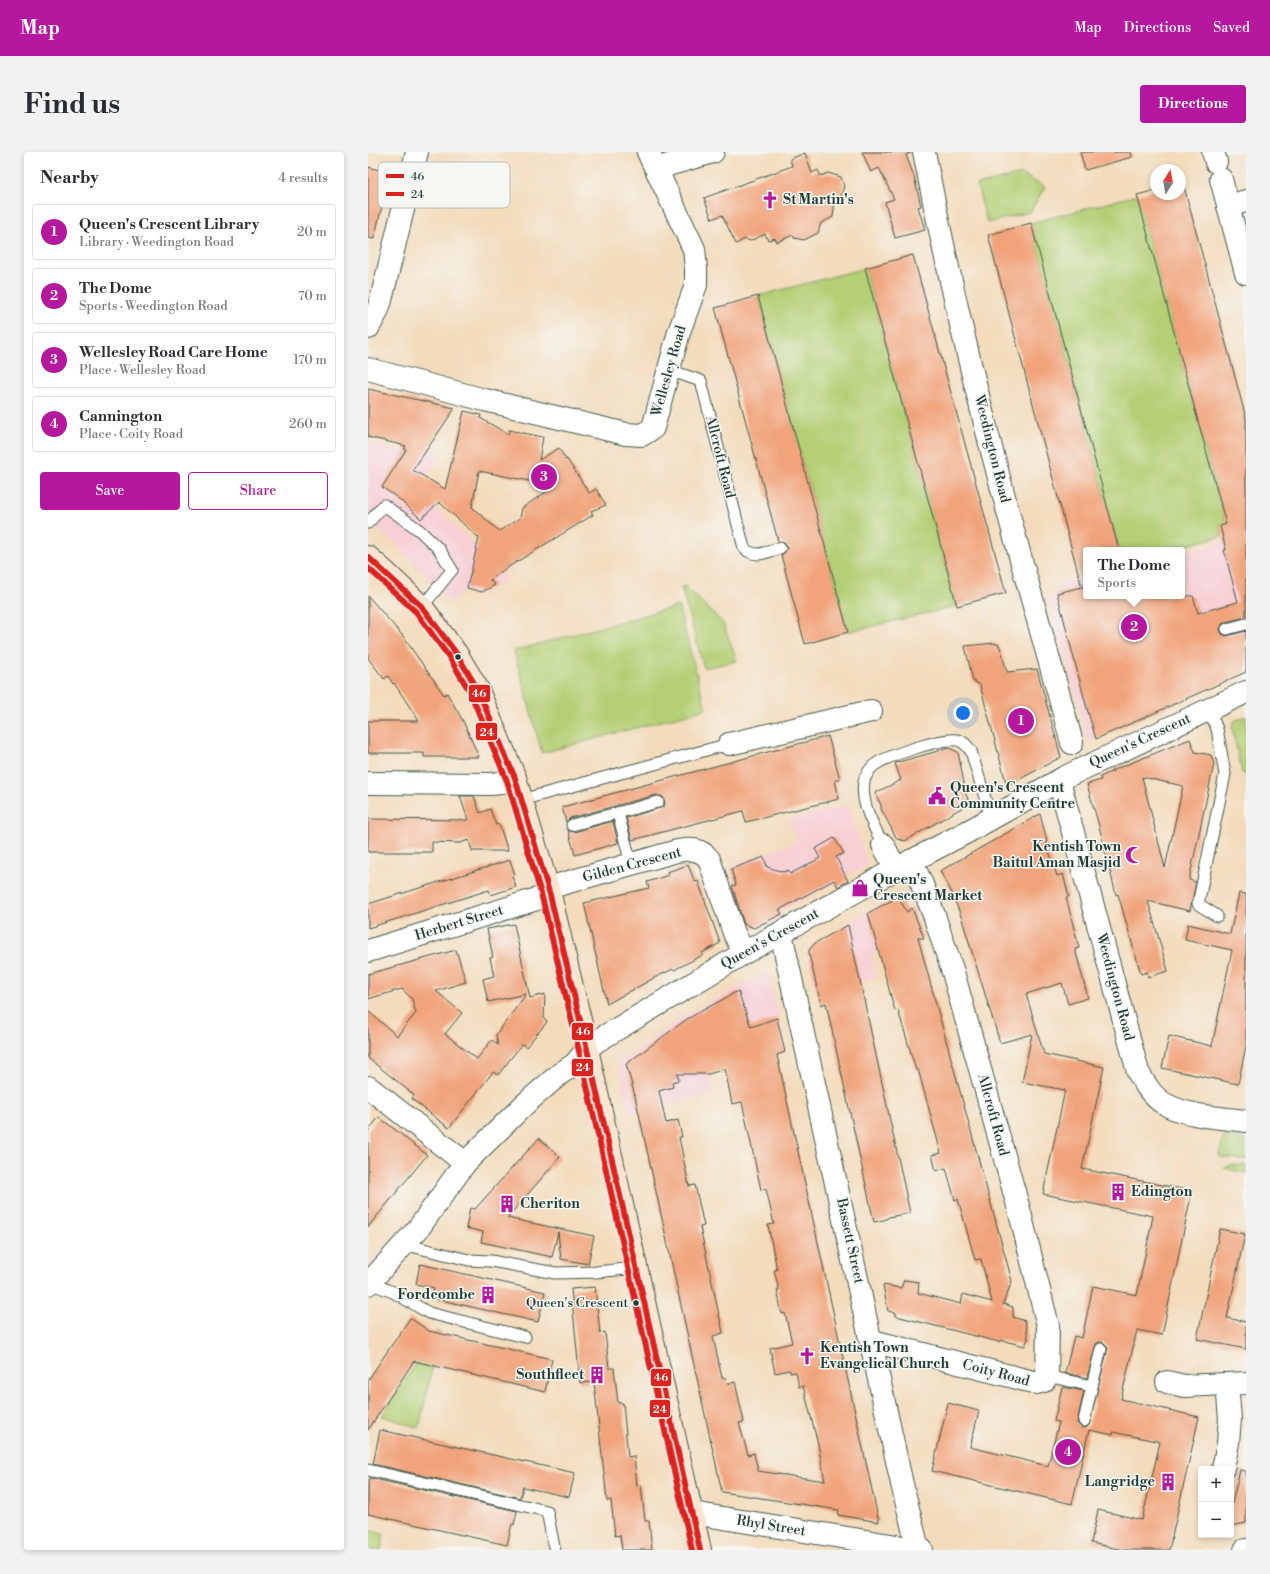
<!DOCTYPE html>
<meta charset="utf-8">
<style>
body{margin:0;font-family:"Libre Bodoni",serif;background:#f2f2f3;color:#2b2b33}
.controls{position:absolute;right:12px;bottom:12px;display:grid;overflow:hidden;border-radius:4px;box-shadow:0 2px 6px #0003}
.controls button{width:36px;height:36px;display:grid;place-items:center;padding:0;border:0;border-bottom:1px solid #e1e1e2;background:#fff;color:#2b2b33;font:20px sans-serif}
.compass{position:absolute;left:782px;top:12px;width:36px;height:36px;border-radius:50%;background:#fff;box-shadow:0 2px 6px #0003;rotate:11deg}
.you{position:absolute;left:595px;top:561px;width:14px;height:14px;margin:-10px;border:3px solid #fff;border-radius:50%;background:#1a73e8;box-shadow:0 0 0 6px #1a73e833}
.badge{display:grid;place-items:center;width:26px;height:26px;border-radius:50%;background:#b5179e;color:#fff;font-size:13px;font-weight:700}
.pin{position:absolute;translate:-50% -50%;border:2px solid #fff;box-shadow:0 1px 4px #0006}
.popup{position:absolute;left:715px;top:395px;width:102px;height:52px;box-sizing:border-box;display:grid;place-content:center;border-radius:4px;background:#fff;filter:drop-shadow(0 1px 3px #0005);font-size:13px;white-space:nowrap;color:#7c7c81}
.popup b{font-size:15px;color:#2b2b33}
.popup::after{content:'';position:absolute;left:50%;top:100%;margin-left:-8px;border:8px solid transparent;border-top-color:#fff}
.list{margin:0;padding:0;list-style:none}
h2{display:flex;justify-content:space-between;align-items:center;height:52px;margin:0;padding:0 16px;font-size:17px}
h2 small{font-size:13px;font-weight:400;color:#7c7c81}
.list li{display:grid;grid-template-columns:26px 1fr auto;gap:12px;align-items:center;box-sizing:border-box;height:56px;margin:0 8px 8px;padding:0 8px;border:1px solid #e1e1e2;border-radius:4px}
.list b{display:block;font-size:15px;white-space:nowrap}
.list p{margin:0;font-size:13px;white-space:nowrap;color:#7c7c81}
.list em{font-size:13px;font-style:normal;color:#7c7c81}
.actions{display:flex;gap:8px;padding:12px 16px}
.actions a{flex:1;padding:9px 0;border:1px solid #b5179e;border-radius:4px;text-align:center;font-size:14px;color:#b5179e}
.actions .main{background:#b5179e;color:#fff}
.map{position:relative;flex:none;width:878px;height:1398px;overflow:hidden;border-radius:4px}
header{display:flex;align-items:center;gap:24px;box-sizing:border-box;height:56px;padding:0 20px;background:#b5179e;color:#fff}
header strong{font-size:19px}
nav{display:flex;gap:22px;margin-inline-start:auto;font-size:14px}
.intro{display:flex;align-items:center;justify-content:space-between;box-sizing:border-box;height:96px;padding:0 24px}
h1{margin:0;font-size:28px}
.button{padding:10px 18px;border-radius:4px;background:#b5179e;color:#fff;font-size:14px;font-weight:700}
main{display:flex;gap:24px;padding:0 24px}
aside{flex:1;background:#fff;border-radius:4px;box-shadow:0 2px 6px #0003}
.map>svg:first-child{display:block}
.built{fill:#f7cfd5}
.green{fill:#b4cf75;stroke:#6a8654}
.building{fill:#f1a47c;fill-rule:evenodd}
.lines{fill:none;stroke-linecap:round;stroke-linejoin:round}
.lane-casing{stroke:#3f5548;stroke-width:13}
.street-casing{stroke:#3f5548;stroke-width:24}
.secondary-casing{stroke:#3f5548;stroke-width:24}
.lane{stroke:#fff;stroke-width:11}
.street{stroke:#fff;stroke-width:22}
.secondary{stroke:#fce5cf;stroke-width:22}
.bus-1-casing{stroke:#f6f6f2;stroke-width:9}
.bus-2-casing{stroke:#f6f6f2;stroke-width:9}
.bus-1{stroke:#dc241f;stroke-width:6}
.bus-2{stroke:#dc241f;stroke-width:6}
.bus-dot{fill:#1f3d34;stroke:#f6f6f2;stroke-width:1.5}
.labels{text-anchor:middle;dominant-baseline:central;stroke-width:3;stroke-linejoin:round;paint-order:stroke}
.bus-label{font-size:13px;fill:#1f3d34;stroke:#f6f6f2;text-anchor:end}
.poi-label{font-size:14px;font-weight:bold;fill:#1f3d34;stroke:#f6f6f2;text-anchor:start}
.street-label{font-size:14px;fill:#1f3d34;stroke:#f6f6f2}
.key{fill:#f6f6f2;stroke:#b6beb9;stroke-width:1}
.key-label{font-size:11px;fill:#1f3d34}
.line-badge{stroke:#f6f6f2;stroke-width:1.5}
.badge-label{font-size:11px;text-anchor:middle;font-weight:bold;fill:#fff}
</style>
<header>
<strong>Map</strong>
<nav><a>Map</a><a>Directions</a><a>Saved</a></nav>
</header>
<div class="intro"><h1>Find us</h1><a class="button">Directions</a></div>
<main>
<aside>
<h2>Nearby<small>4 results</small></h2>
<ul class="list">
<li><span class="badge">1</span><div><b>Queen's Crescent Library</b><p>Library · Weedington Road</p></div><em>20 m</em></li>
<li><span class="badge">2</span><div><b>The Dome</b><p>Sports · Weedington Road</p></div><em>70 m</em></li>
<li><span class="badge">3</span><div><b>Wellesley Road Care Home</b><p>Place · Wellesley Road</p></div><em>170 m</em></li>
<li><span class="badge">4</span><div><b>Cannington</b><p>Place · Coity Road</p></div><em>260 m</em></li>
</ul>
<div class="actions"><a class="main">Save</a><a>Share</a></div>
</aside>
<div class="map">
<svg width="878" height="1398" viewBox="0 0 878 1398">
<rect width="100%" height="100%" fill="#f6f6f2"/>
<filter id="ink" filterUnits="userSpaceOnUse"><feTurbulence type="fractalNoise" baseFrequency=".025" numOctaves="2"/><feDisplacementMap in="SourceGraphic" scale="8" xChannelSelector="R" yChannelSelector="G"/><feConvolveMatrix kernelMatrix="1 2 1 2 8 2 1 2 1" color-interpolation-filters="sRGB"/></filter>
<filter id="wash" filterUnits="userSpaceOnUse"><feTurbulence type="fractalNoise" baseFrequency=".012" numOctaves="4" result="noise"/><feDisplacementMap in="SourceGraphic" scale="16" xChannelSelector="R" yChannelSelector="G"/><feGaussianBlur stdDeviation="0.9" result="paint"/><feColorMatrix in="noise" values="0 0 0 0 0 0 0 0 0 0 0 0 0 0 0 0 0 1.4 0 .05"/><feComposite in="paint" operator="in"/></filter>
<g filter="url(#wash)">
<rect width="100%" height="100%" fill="#f3dbbb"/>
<g class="built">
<polygon points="48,281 73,304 48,337 98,384 132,420 140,427 114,443 96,438 82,451 29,393 0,369 0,288 32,302 45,283"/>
<polygon points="878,384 878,520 720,590 682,447 691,432 718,425 718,444 814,444 814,401"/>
<polygon points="480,653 500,712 413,759 415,762 387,778 374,773 362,734 367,732 362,716 362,714 429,690 421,667"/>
<polygon points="529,742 539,758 545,754 551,771 532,779 521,792 503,804 508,825 448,840 439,798 444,793"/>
<polygon points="394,822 398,822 402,826 418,900 385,908 341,921 344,943 261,962 250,912 312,867"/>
</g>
<g class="green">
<polygon points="653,22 677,35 662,60 619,71 609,33"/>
<polygon points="769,43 858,372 852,374 854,384 800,398 751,398 663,71"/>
<polygon points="497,116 589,454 480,480 390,144"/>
<polygon points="317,434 355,471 369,509 336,516 313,435"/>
<polygon points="310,454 338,557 174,601 146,499"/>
<polygon points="878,564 878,622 874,621 864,576 866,569"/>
<polygon points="855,985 878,988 878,1008 851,1005"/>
<polygon points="863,1013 878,1013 878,1021 855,1016"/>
<polygon points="69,1179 72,1181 51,1276 14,1264"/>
<polygon points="0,1378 16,1382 13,1398 0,1398"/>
</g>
<g id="blocks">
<g class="building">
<polygon points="494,0 544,0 538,3 546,24 553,54 550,55 557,78 527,86 517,50 526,47 511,16 503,20"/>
<polygon points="712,0 763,0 764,5 717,18"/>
<polygon points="437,1 444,21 450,18 453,24 460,21 473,25 476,34 473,44 467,47 465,65 453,71 450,81 436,88 426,86 425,83 409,90 407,86 400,88 397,82 382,89 377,87 368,92 354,63 344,67 336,46 424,14 422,7"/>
<polygon points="0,15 22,21 6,87 0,86"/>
<polygon points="812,31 815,31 878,266 878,465 857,470 854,472 852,478 854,482 858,484 878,479 878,520 728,587 718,553 689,441 718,434 718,444 825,444 830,461 870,450 856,398 858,398 852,374 858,372 769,43 788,38 788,42 812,42"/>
<polygon points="663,71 751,398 718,398 718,432 713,432 620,83"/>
<polygon points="545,103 638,441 589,454 497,116"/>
<polygon points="390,144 480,480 437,492 413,403 417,400 419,394 416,391 410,389 347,156"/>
<path d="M0,237L87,256L45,318L77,337L96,259L113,263L112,266L140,282L141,278L175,285L171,308L191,296L198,308L199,307L221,341L228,337L238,353L223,359L225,363L137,417L122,428L127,433L114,440L99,436L111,386L71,350L53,367L31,347L14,335L38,298L36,297L38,294L0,285ZM111,319L141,325L187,334L154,356L152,366L131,379L104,355Z"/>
<polygon points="0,444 34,483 76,543 79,541 95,569 111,605 56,605 56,601 0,601 0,569 51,569 26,531 25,532 20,524 16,527 0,506"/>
<polygon points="626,491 631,493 633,498 639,520 669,517 693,605 639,634 612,533 605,529 597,494"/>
<polygon points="460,584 472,627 467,628 471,647 378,670 375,659 264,688 258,666 295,655 297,651 295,645 288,643 202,666 198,670 194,655"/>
<path d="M822,587L827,600L843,603L846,612L821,728L828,730L822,759L780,749L800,819L780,825L779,820L773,822L750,742L748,743L731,674L719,632L733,628L732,625L745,619H743ZM774,625L815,634L797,716L777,637Z"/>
<polygon points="581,596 590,600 596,631 596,638 602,651 537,689 529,687 513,657 513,653 507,641 533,628 527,611"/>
<polygon points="92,644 106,644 112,661 122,657 128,673 131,672 140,699 104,699 101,688 92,691 64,690 64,700 0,700 0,667 100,668"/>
<polygon points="672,662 679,689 678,690 689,724 695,722 701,745 698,745 711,796 707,797 720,846 700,852 694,831 658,842 676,902 736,915 714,1017 824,1039 794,1183 769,1178 753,1247 831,1265 801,1398 755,1398 723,1391 730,1358 774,1368 792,1290 745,1280 745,1283 721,1278 704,1352 564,1319 580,1251 611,1259 602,1295 680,1314 691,1270 686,1269 694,1235 716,1239 709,1271 714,1276 718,1276 721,1273 740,1195 735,1190 731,1190 728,1192 719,1226 697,1221 706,1184 714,1186 725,1134 769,1143 785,1064 675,1042 697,938 654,930 664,882 632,891 593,764 583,739 572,719"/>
<polygon points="245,669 250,691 207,703 200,678 206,680"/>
<polygon points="466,686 476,701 468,705 480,729 470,735 466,728 411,758 414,762 386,776 376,772 364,734 368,733 363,717 396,705 399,715 415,720 420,718 422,722 452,706 447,697"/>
<polygon points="142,708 147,723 144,724 148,735 123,743 121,738 0,776 0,752"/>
<polygon points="320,713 327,730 330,729 352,791 334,801 335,803 306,818 305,817 286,826 239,852 216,751 281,736 279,730 301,723 299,720"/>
<polygon points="871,741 878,742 878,894 870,932 794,916 801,884 844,894 864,798 817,788 820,772 862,782"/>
<polygon points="530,745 539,760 544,756 556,786 550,786 644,1129 635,1152 645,1155 645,1165 657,1169 660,1186 657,1194 632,1188 631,1190 528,1164 528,1161 520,1159 515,1133 533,1136 536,1128 551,1130 550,1141 593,1152 595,1142 624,1150 613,1107 607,1108 590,1047 587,1048 578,1016 568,1019 564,1003 573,1001 550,917 548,918 530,858 527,859 500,761"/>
<polygon points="146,772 162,846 177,842 176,867 179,870 158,895 154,892 130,923 125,920 81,976 44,947 46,943 0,906 0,859 29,884 48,861 44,847 34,837 0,847 0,822 88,798 98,830 68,839 94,861 77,882 109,907 124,888 130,893 128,883 158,842 120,850 115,827 126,824 122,806 125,805 119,777"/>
<polygon points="480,773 542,1061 521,1065 516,1068 506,1070 458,851 453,853 441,802 441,798 447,791"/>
<path d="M370,839L383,875L409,866L417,900L409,903L511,1370L470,1363L471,1358L354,1340L267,944L258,912L319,867ZM357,917L364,952L374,950L393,1038L398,1037L406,1072L400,1073L409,1118H406L411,1138H409L414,1162L417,1161L424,1191L402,1196L407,1221L422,1218V1221L428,1220L431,1235L435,1234L450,1292L457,1329L390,1319L386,1301L380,1303L371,1271L376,1270L367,1230L359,1232L358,1226H354L345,1184L355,1181L332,1075L336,1074L327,1033L321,1034L311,985H314L310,968L298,971L291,939L305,935L304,930L311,928L309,922H341Z"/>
<polygon points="11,965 59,1003 0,1075 0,979"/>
<polygon points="171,986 192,1005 139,1066 226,1084 220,1112 193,1107 190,1080 184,1105 113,1090 115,1080 98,1076 102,1056 107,1057"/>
<polygon points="852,1077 877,1082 859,1166 878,1170 878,1197 829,1187"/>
<polygon points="52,1112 177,1140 170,1170 64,1146 66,1136 48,1132"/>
<polygon points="227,1135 232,1181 237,1180 241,1216 246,1216 250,1251 255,1251 260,1305 266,1304 269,1334 273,1333 277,1369 281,1369 284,1398 254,1398 252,1383 247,1384 243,1348 239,1349 226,1230 212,1231 203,1137"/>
<polygon points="42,1166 61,1179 184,1207 177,1240 46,1209 0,1278 0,1228"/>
<polygon points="12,1278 207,1321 201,1345 155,1335 152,1346 5,1312"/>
<polygon points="872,1318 878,1319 878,1371 863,1374 863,1355"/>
<polygon points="2,1326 149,1359 146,1373 144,1372 139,1393 0,1362 0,1332"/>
</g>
</g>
</g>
<g filter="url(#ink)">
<use href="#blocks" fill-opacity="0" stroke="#3f5548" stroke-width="1"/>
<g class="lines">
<g class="lane-casing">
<g id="lane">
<path d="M301,218L333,229L376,396C387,407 399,400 412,396"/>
<polyline points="0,371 16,353 51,378 71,397 84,418 54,455"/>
<polyline points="859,477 878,472"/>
<polyline points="841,557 849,577 857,622 830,752 849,764"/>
<polyline points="153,648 361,592"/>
<polyline points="250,661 263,712"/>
<polyline points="204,673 290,650"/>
<path d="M515,693C506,674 490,648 497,626C499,622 504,614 508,612C522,603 573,586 589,588C596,589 599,594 603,599L623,666"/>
<polyline points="38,1089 47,1095 101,1108 123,1109 187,1121 228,1120 268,1116"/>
<polyline points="1,1131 25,1140 61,1161 157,1185"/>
<polyline points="679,1224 724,1234 733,1197"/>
<polyline points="716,1269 724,1234"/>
<polyline points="0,1318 179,1359 186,1395"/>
</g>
</g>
<g class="street-casing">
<g id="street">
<path d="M556,0C580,123 609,246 642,367C662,442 684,516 704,591"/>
<polyline points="845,0 848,10"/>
<polyline points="290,20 300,13 345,0"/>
<polyline points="853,27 878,121"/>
<polyline points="860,54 878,49"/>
<polyline points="0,176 9,160 13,148 49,0"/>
<polyline points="0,217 117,248 258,282 274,283 285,276 311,180 328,133 328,117 326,97 280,0"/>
<polyline points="361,592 503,559"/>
<path d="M693,628V636L770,920C777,932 784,945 797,952C817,964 855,966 878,969"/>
<polyline points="0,631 123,632 132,631 147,626"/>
<polyline points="515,693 528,717"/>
<path d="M180,736L309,699C322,697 332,696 341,707L366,781L376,801"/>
<polyline points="413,781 534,1332 550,1397"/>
<polyline points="0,799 182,743"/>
<polyline points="0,935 97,1011"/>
<polyline points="0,1132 50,1077 97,1011 157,952 193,921 207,912 219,897 229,889 376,801 528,717 601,679 697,625 878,540"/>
<polyline points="504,1189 669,1231 676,1229 679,1224 680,1174 652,1061 585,820 566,763 553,730 545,713 542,709"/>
<polyline points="799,1230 816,1234 878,1231"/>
<polyline points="855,1317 860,1291 862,1267 859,1232"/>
<polyline points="324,1361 554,1398"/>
<polyline points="877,1398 878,1398"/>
</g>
</g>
<g class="secondary-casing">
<polyline id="secondary" points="0,405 16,419 54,455 88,501 109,536 147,626 182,743 219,897 332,1398"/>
</g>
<use href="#lane" class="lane"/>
<use href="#street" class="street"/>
<use href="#secondary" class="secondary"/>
<g class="bus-1-casing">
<polyline id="bus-1" points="0,405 54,455 88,501 109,536 147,626 182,743 219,897 332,1398"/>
</g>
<g class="bus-2-casing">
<polyline id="bus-2" points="0,416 48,460 81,505 102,540 139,629 174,745 211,899 324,1398"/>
</g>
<use href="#bus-1" class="bus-1"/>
<use href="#bus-2" class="bus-2"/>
</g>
</g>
<defs>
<g id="church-bare" transform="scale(1.38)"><path d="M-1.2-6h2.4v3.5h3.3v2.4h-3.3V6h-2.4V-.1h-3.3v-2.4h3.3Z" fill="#b5179e" stroke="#f6f6f2" stroke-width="2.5" paint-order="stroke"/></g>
<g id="civic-bare" transform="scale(1.38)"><path d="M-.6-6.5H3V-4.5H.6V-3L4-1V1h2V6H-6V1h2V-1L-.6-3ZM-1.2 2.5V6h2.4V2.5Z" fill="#b5179e" stroke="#f6f6f2" stroke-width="2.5" paint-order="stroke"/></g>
<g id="mosque-bare" transform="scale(1.38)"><path d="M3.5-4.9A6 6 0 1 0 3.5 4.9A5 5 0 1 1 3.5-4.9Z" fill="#b5179e" stroke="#f6f6f2" stroke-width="2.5" paint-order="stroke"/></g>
<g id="shop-bare" transform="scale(1.38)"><path d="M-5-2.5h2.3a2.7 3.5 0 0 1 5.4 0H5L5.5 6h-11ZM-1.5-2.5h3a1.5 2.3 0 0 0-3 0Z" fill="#b5179e" stroke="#f6f6f2" stroke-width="2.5" paint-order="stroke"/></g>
<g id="building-bare" transform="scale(1.38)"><path d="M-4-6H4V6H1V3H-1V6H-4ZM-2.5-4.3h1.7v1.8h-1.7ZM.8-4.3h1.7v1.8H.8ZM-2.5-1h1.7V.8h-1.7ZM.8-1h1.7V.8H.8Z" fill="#b5179e" stroke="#f6f6f2" stroke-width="2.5" paint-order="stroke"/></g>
</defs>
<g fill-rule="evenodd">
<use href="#church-bare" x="402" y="48"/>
<use href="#civic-bare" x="569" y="644"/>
<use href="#mosque-bare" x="766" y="703"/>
<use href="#shop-bare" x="492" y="736"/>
<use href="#building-bare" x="750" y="1040"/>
<use href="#building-bare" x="139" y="1052"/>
<use href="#building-bare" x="120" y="1143"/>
<use href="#church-bare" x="439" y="1204"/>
<use href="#building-bare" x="229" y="1223"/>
<use href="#building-bare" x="800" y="1330"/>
</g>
<g class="bus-dot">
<circle cx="90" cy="505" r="3.5"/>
<circle cx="268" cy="1151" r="3.5"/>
</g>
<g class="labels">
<g class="bus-label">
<text x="260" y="1151">Queen's Crescent</text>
</g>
<g class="poi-label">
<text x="415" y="48">St Martin's</text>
<text x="582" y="636">Queen's Crescent<tspan x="582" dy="16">Community Centre</tspan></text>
<text x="753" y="695" text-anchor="end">Kentish Town<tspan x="753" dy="16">Baitul Aman Masjid</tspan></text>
<text x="505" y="728">Queen's<tspan x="505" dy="16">Crescent Market</tspan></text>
<text x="763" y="1040">Edington</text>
<text x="152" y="1052">Cheriton</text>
<text x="107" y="1143" text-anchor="end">Fordcombe</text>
<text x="452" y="1196">Kentish Town<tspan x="452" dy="16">Evangelical Church</tspan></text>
<text x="216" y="1223" text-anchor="end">Southfleet</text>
<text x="787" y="1330" text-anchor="end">Langridge</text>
</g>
<g class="street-label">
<text transform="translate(301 219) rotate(-74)">Wellesley Road</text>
<text transform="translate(624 297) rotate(76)">Weedington Road</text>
<text transform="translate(352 305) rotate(76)">Allcroft Road</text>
<text transform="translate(772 589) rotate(-25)">Queen's Crescent</text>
<text transform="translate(264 713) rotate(-15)">Gilden Crescent</text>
<text transform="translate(91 771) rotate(-17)">Herbert Street</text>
<text transform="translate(402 787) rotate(-29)">Queen's Crescent</text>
<text transform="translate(747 835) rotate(75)">Weedington Road</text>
<text transform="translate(625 963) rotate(75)">Allcroft Road</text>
<text transform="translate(482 1089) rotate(78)">Bassett Street</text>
<text transform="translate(628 1221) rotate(15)">Coity Road</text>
<text transform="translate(403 1374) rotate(9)">Rhyl Street</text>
</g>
</g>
<rect x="10" y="10" width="132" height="46" rx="6" class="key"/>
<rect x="18" y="22" width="18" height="4" fill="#dc241f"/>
<rect x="18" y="40" width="18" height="4" fill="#dc241f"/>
<g class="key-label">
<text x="43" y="28">46</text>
<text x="43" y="46">24</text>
</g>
<g class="line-badge">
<rect x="100" y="532" width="23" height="19" rx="4" fill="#dc241f"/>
<rect x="107" y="570" width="23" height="19" rx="4" fill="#dc241f"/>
<rect x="203" y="870" width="23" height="19" rx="4" fill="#dc241f"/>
<rect x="203" y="906" width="23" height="19" rx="4" fill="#dc241f"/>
<rect x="282" y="1216" width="22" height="19" rx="4" fill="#dc241f"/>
<rect x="281" y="1247" width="22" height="19" rx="4" fill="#dc241f"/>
</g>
<g class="badge-label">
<text x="111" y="545">46</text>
<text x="119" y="584">24</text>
<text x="215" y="883">46</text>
<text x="215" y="919">24</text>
<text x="293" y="1229">46</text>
<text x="292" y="1261">24</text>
</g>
</svg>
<div class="controls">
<button>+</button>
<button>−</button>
</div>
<svg class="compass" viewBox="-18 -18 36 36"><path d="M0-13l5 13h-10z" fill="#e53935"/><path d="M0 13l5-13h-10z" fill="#7c7c81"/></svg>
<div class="you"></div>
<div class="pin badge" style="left:653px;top:569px">1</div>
<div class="pin badge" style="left:766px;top:475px">2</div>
<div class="popup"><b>The Dome</b>Sports</div>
<div class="pin badge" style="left:176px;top:325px">3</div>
<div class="pin badge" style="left:700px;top:1300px">4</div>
</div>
</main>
